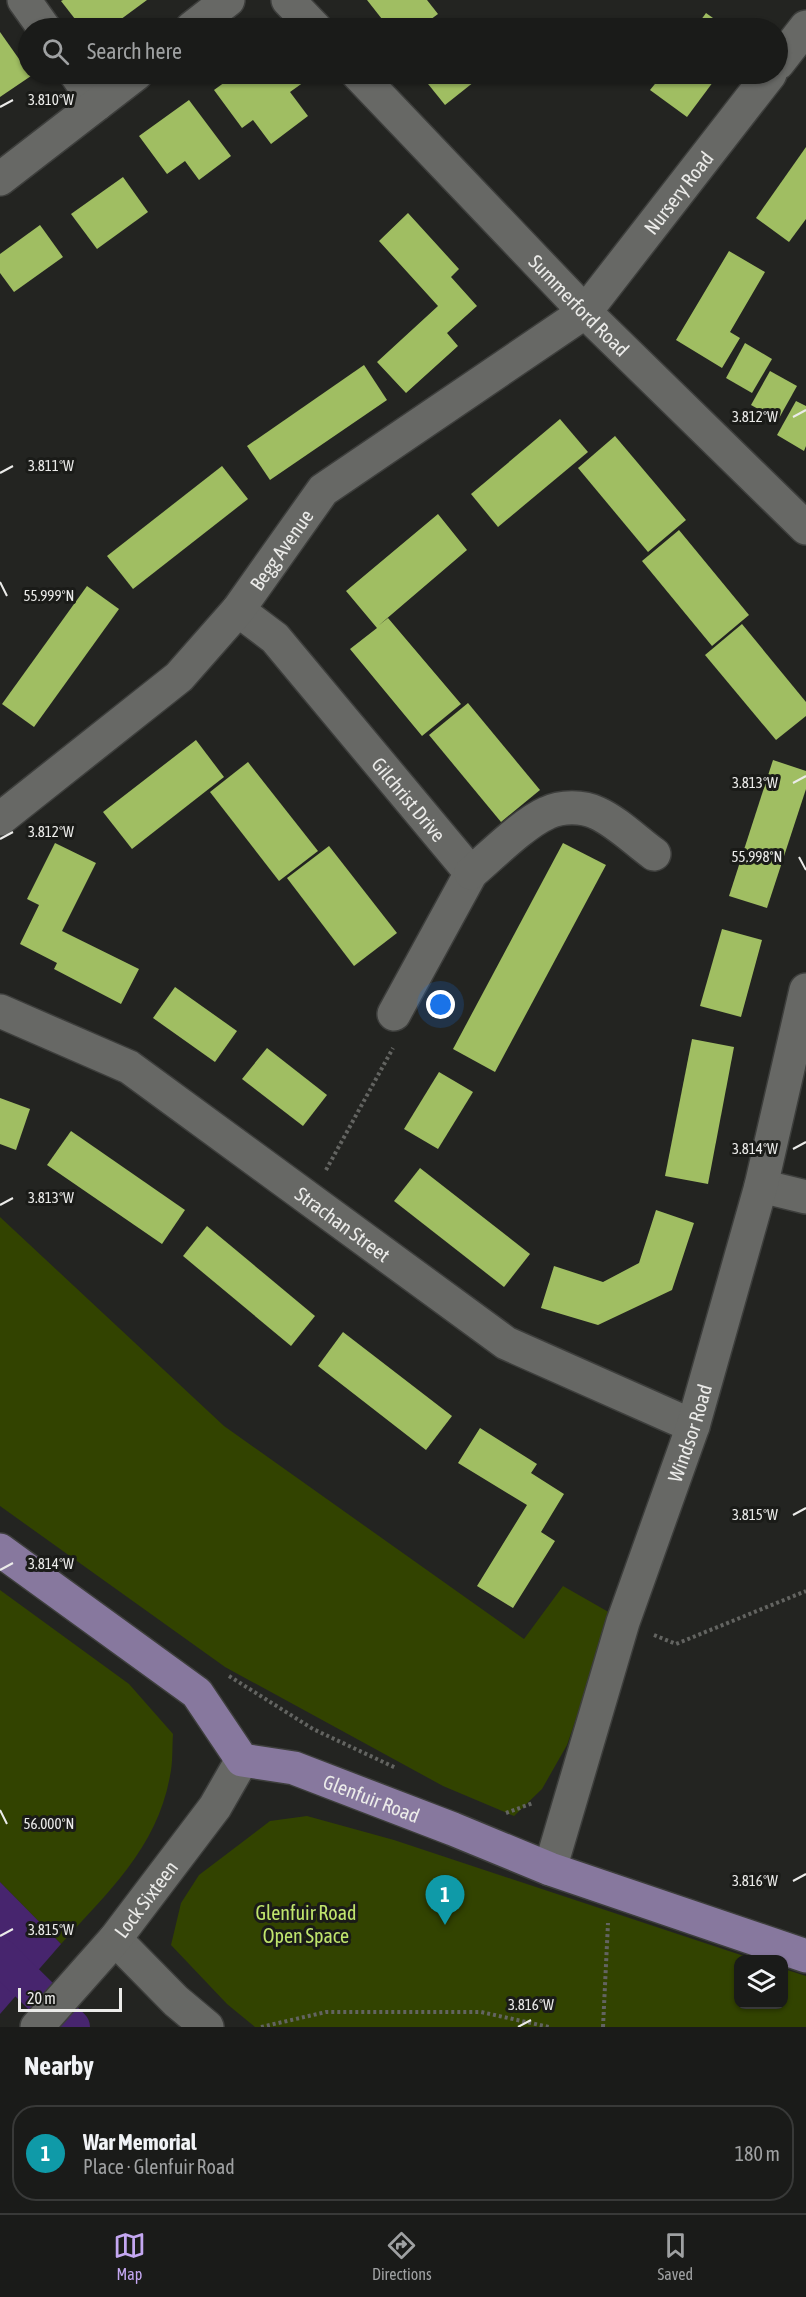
<!DOCTYPE html>
<meta charset="utf-8">
<style>
body{margin:0;font-family:"Asap Condensed",sans-serif;background:#232422;color:#f1f3f6}
.controls{position:absolute;right:18px;bottom:18px;display:grid;overflow:hidden;border-radius:12px;box-shadow:0 2px 4px #0004}
.controls button{width:54px;height:54px;display:grid;place-items:center;padding:0;border:0;border-bottom:2px solid #383938;background:#1a1b19;color:#f1f3f6;font:30px sans-serif}
.scale{position:absolute;left:18px;bottom:15px;width:104px;box-sizing:border-box;padding-left:6px;border:3px solid #ebebe9;border-top:0;font-size:16px;line-height:21px;white-space:nowrap;color:#ebebe9;-webkit-text-stroke:4px #1a1b18;paint-order:stroke}
.you{position:absolute;left:441px;top:1005px;width:21px;height:21px;margin:-15px;border:4px solid #fff;border-radius:50%;background:#1a73e8;box-shadow:0 0 0 9px #1a73e833}
.badge{display:grid;place-items:center;width:39px;height:39px;border-radius:50%;background:#c4a7f1;color:#fff;font-size:20px;font-weight:700}
.pin{position:absolute;translate:-50% -50px;filter:drop-shadow(0 2px 3px #0008)}
.pin::after{content:'';position:absolute;top:32px;width:21px;height:18px;background:inherit;clip-path:polygon(0 0,100% 0,50% 100%)}
.list{margin:0;padding:0;list-style:none}
h2{display:flex;justify-content:space-between;align-items:center;height:78px;margin:0;padding:0 24px;font-size:26px}
h2 small{font-size:20px;font-weight:400;color:#9fa1a2}
.list li{display:grid;grid-template-columns:39px 1fr auto;gap:18px;align-items:center;box-sizing:border-box;height:96px;margin:0 12px 12px;padding:0 12px;border:2px solid #383938;border-radius:24px}
.list b{display:block;font-size:22px;white-space:nowrap}
.list p{margin:0;font-size:20px;white-space:nowrap;color:#9fa1a2}
.list em{font-size:20px;font-style:normal;color:#9fa1a2}
.icon{flex:none;width:33px;height:33px;fill:none;stroke:currentColor;stroke-width:2;stroke-linecap:round;stroke-linejoin:round}
.map{position:relative;flex:none;width:806px;height:2027px;overflow:hidden}
.search{position:absolute;background:#1a1b19;box-shadow:0 2px 4px #0004;left:18px;right:18px;top:18px;height:66px;display:flex;align-items:center;gap:15px;box-sizing:border-box;padding:0 21px;border-radius:33px;color:#9fa1a2;font-size:22px}
.sheet{height:186px;background:#1a1b19}
nav{display:flex;justify-content:space-around;align-items:center;box-sizing:border-box;height:84px;border-top:2px solid #383938;background:#1a1b19;font-size:16px;color:#9fa1a2}
nav a{display:grid;justify-items:center;gap:3px}
nav .on{color:#c4a7f1}
.map>svg:first-child{display:block}
.green{fill:#324300}
.water{fill:#47256e}
.lines{fill:none;stroke-linecap:round;stroke-linejoin:round}
.canal{stroke:#47256e;stroke-width:36}
.building{fill:#a0be62}
.minor-casing{stroke:#3d3e3c;stroke-width:36}
.major-casing{stroke:#3d3e3c;stroke-width:36}
.path{stroke:#636461;stroke-width:4;stroke-dasharray:3 3;stroke-linecap:butt}
.minor{stroke:#676865;stroke-width:33}
.major{stroke:#87789e;stroke-width:33}
.ticks{fill:none;stroke:#ebebe9;stroke-width:2}
.labels{text-anchor:middle;dominant-baseline:central;stroke-width:6;stroke-linejoin:round;paint-order:stroke}
.street-label{font-size:20px;fill:#ebebe9;stroke:#1a1b18}
.park-label{font-size:20px;fill:#c0e56d;stroke:#1a1b18}
.ticks-label{font-size:15px;text-anchor:middle;fill:#ebebe9;stroke:#1a1b18;stroke-width:6;stroke-linejoin:round;paint-order:stroke}
</style>
<div class="map">
<svg width="806" height="2027" viewBox="0 0 806 2027">
<rect width="100%" height="100%" fill="#232421"/>
<g class="green">
<polygon points="0,1217 224,1426 524,1639 563,1586 612,1614 567,1745 542,1789 514,1816 443,1786 225,1667 0,1506"/>
<path d="M0,1590L129,1684L173,1734C172,1748 173,1763 170,1776C157,1848 108,1892 61,1944L0,1882Z"/>
<polygon points="307,1816 394,1840 753,1959 738,1960 738,2004 784,2004 784,1969 806,1976 806,2027 255,2027 227,2004 171,1945 181,1903 199,1875 270,1821"/>
</g>
<polygon class="water" points="0,1882 61,1944 0,2014"/>
<g class="lines">
<polyline class="canal" points="0,1956 72,2027"/>
</g>
<g class="building">
<polygon points="63,0 147,0 109,28 82,28 61,1"/>
<polygon points="367,0 427,0 438,14 419,28 389,28"/>
<polygon points="706,13 727,28 695,28"/>
<polygon points="472,19 480,28 459,28"/>
<polygon points="0,32 31,76 0,97"/>
<polygon points="236,74 308,74 311,77 290,92 308,116 271,144 253,120 242,128 214,90"/>
<polygon points="420,74 484,74 445,105"/>
<polygon points="663,74 719,74 687,117 650,90"/>
<polygon points="189,100 231,156 199,180 185,161 167,174 139,136"/>
<polygon points="806,147 806,219 789,242 756,218"/>
<polygon points="123,177 148,212 97,249 71,214"/>
<polygon points="408,213 459,269 451,277 477,306 447,333 458,346 406,393 377,362 438,306 379,241"/>
<polygon points="40,225 63,257 14,292 0,273 0,254"/>
<polygon points="729,251 765,272 730,332 740,338 722,368 676,340"/>
<polygon points="745,343 772,359 752,393 726,378"/>
<polygon points="364,365 387,400 270,480 247,446"/>
<polygon points="770,371 797,386 778,420 751,405"/>
<polygon points="796,401 806,406 806,446 804,451 777,435"/>
<polygon points="560,419 588,452 498,527 471,494"/>
<polygon points="615,436 686,520 648,552 578,468"/>
<polygon points="222,466 248,499 133,589 107,556"/>
<polygon points="438,514 467,550 378,626 388,618 461,704 422,736 350,649 377,628 346,591"/>
<polygon points="679,530 749,615 712,646 642,561"/>
<polygon points="87,586 119,609 34,727 2,704"/>
<polygon points="742,624 806,702 806,716 776,740 705,655"/>
<polygon points="468,703 540,790 501,822 429,735"/>
<polygon points="196,740 224,777 132,849 103,812"/>
<polygon points="773,760 806,771 806,789 767,908 729,896"/>
<polygon points="248,762 318,851 279,881 210,792"/>
<polygon points="55,843 96,863 62,931 139,969 121,1004 54,969 57,963 20,944 39,905 27,899"/>
<polygon points="563,843 606,865 495,1072 453,1049"/>
<polygon points="329,846 397,933 354,966 287,878"/>
<polygon points="722,929 762,940 741,1017 700,1006"/>
<polygon points="175,987 237,1031 215,1062 153,1018"/>
<polygon points="692,1039 734,1047 708,1184 665,1176"/>
<polygon points="267,1048 327,1095 303,1126 242,1079"/>
<polygon points="439,1072 473,1092 438,1149 404,1129"/>
<polygon points="0,1098 30,1109 16,1150 0,1144"/>
<polygon points="71,1131 185,1210 162,1244 47,1165"/>
<polygon points="420,1168 530,1254 504,1287 394,1201"/>
<polygon points="656,1210 694,1223 672,1290 598,1325 541,1308 554,1266 603,1282 639,1263"/>
<polygon points="207,1226 315,1316 291,1346 183,1256"/>
<polygon points="343,1332 452,1416 426,1450 318,1366"/>
<polygon points="480,1428 537,1464 531,1473 564,1494 541,1532 555,1541 513,1608 477,1586 527,1505 458,1463"/>
</g>
<g class="lines">
<g class="minor-casing">
<g id="minor">
<polyline points="24,0 44,28"/>
<polyline points="288,0 315,28"/>
<polyline points="192,28 228,0"/>
<polyline points="778,63 806,27"/>
<polyline points="76,74 97,104"/>
<path id="s1" d="M358,74L585,312L806,528"/>
<polyline points="0,179 136,74"/>
<path id="s2" d="M238,610L275,638L471,873L394,1014"/>
<path id="s3" d="M0,819L179,677L238,610L323,490L585,312L770,74"/>
<path d="M471,873C491,856 524,823 547,813C561,806 583,806 597,813C617,822 636,841 654,854"/>
<path id="s4" d="M0,1011L129,1067L506,1343L693,1426"/>
<polyline points="761,1186 806,1197"/>
<path id="s5" d="M550,1869L623,1622L693,1426L761,1186L806,990"/>
<polyline points="115,1939 176,2001 207,2027"/>
<path id="s6" d="M37,2027L115,1939L215,1807L242,1760"/>
</g>
</g>
<g class="major-casing">
<g id="major">
<path id="s7" d="M0,1550L197,1693L242,1760L294,1768L453,1829L550,1869L806,1956"/>
</g>
</g>
<g class="path">
<polyline points="326,1170 393,1048"/>
<polyline points="654,1635 676,1644 806,1591"/>
<polyline points="229,1676 313,1729 396,1768"/>
<polyline points="506,1813 533,1803"/>
<polyline points="261,2027 326,2012 481,2012 549,2027"/>
<polyline points="603,2027 608,1923"/>
</g>
<use href="#minor" class="minor"/>
<use href="#major" class="major"/>
</g>
<path class="ticks" d="M0,107L13,100M793,417L806,410M0,473L13,466M0,582L7,596M793,783L806,776M0,839L13,832M799,857L806,870M793,1149L806,1142M0,1205L13,1198M793,1515L806,1508M0,1570L13,1563M0,1810L7,1824M793,1881L806,1874M0,1936L13,1929M518,2027L531,2020"/>
<g class="labels">
<g class="street-label">
<text stroke="none"><textPath href="#s3" startOffset="933">Nursery Road</textPath></text>
<text stroke="none"><textPath href="#s1" startOffset="320">Summerford Road</textPath></text>
<text stroke="none"><textPath href="#s3" startOffset="392">Begg Avenue</textPath></text>
<text stroke="none"><textPath href="#s2" startOffset="256">Gilchrist Drive</textPath></text>
<text stroke="none"><textPath href="#s4" startOffset="406">Strachan Street</textPath></text>
<text stroke="none"><textPath href="#s5" startOffset="458">Windsor Road</textPath></text>
<text stroke="none"><textPath href="#s7" startOffset="460">Glenfuir Road</textPath></text>
<text stroke="none"><textPath href="#s6" startOffset="168">Lock Sixteen</textPath></text>
</g>
<g class="park-label">
<text x="306" y="1912">Glenfuir Road<tspan x="306" dy="23">Open Space</tspan></text>
</g>
</g>
<g class="ticks-label">
<text x="51" y="105">3.810°W</text>
<text x="755" y="422">3.812°W</text>
<text x="51" y="471">3.811°W</text>
<text x="49" y="601">55.999°N</text>
<text x="755" y="788">3.813°W</text>
<text x="51" y="837">3.812°W</text>
<text x="757" y="862">55.998°N</text>
<text x="755" y="1154">3.814°W</text>
<text x="51" y="1203">3.813°W</text>
<text x="755" y="1520">3.815°W</text>
<text x="51" y="1569">3.814°W</text>
<text x="49" y="1829">56.000°N</text>
<text x="755" y="1886">3.816°W</text>
<text x="51" y="1935">3.815°W</text>
<text x="531" y="2010">3.816°W</text>
</g>
</svg>
<div class="controls">
<button><svg class="icon" aria-label="layers" viewBox="0 0 24 24"><path d="M12 4l9 5-9 5-9-5zM3 14l9 5 9-5"/></svg></button>
</div>
<div class="scale">20 m</div>
<div class="you"></div>
<div class="pin badge" style="left:445px;top:1925px;background:#0f9aa8">1</div>
<div class="search"><svg class="icon" aria-label="search" viewBox="0 0 24 24"><circle cx="10" cy="10" r="6"/><path d="M15 15l6 6"/></svg>Search here</div>
</div>
<section class="sheet">
<h2>Nearby<small></small></h2>
<ul class="list">
<li><span class="badge" style="background:#0f9aa8">1</span><div><b>War Memorial</b><p>Place · Glenfuir Road</p></div><em>180 m</em></li>
</ul>
</section>
<nav>
<a class="on"><svg class="icon" aria-label="map" viewBox="0 0 24 24"><path d="M3 6l6-2 6 2 6-2v14l-6 2-6-2-6 2zM9 4v14M15 6v14"/></svg>Map</a>
<a><svg class="icon" aria-label="directions" viewBox="0 0 24 24"><path d="M12 3l9 9-9 9-9-9zM9 14v-3h6M13 9l2 2-2 2"/></svg>Directions</a>
<a><svg class="icon" aria-label="saved" viewBox="0 0 24 24"><path d="M7 4h10v16l-5-4-5 4z"/></svg>Saved</a>
</nav>
